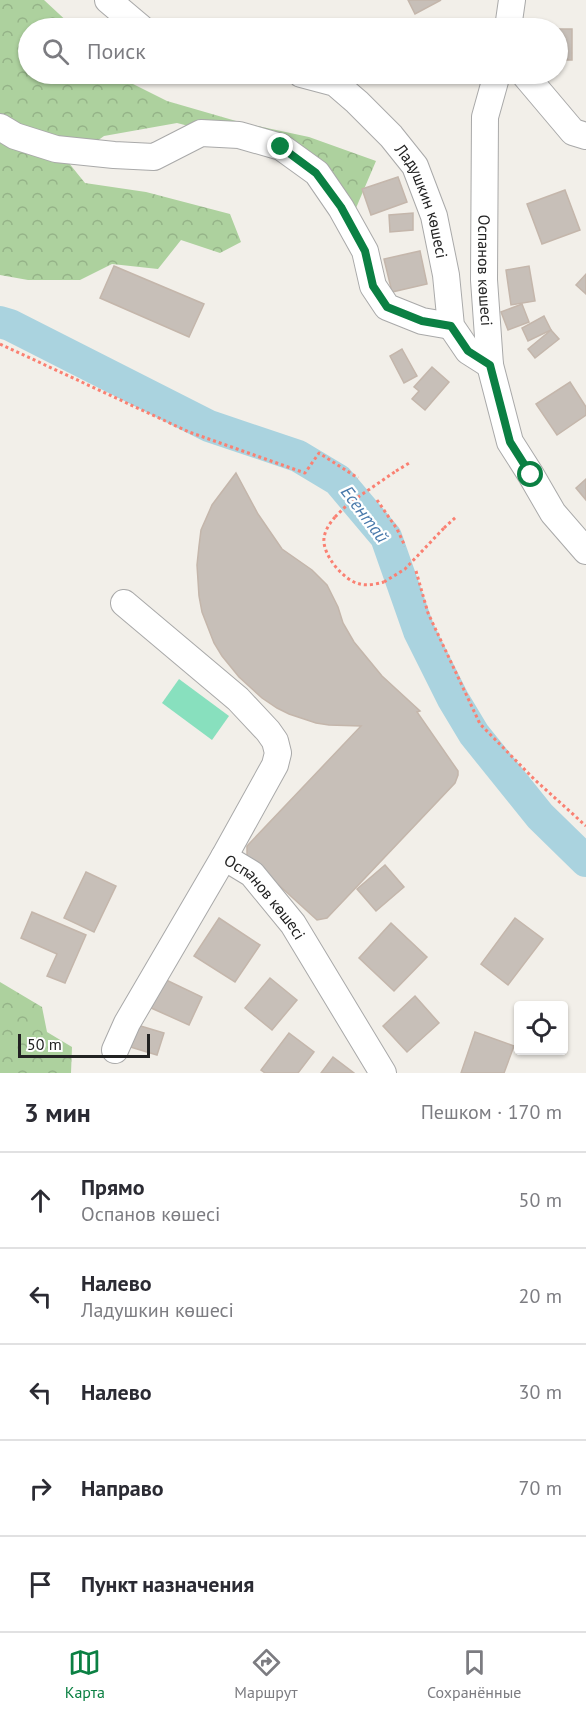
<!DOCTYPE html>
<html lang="ru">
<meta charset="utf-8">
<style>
body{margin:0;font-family:"PT Sans",sans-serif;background:#f2f2f3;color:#2b2b33}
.controls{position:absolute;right:18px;bottom:18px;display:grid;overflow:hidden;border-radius:6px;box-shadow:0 2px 4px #0004}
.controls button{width:54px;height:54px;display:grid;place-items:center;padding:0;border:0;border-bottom:2px solid #e1e1e2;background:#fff;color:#2b2b33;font:30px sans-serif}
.scale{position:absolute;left:18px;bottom:15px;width:132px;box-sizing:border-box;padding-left:6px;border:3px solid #222;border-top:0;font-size:16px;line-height:21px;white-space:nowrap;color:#222;-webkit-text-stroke:4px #fff;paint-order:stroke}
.stop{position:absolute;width:18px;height:18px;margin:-14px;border:4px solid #0b8043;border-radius:50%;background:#fff}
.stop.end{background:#0b8043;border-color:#fff;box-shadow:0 2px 6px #0008}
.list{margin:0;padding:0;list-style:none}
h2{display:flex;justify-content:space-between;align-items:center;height:78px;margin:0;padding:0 24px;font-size:26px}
h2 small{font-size:20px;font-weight:400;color:#7c7c81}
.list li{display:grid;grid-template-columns:39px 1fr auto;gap:18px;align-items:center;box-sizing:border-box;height:96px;padding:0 24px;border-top:2px solid #e1e1e2}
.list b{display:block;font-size:22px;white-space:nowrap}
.list p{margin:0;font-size:20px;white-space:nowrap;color:#7c7c81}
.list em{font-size:20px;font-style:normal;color:#7c7c81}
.icon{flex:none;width:33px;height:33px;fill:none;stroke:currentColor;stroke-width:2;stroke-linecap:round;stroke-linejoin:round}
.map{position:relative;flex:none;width:586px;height:1073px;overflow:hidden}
.search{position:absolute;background:#fff;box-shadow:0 2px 4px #0004;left:18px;right:18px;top:18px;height:66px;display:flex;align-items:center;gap:15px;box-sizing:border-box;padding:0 21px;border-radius:33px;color:#7c7c81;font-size:22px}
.sheet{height:558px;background:#fff}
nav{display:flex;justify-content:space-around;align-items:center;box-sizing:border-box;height:84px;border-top:2px solid #e1e1e2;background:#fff;font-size:16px;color:#7c7c81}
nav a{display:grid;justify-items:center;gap:3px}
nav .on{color:#0b8043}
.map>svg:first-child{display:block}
.forest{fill:url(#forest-crowns)}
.pitch{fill:#88e0be}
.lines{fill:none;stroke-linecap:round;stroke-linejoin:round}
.river{stroke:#aad3df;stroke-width:32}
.building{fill:#c7bfb8;stroke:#c4b6ab;stroke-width:1.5}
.minor-casing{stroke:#a9a9a9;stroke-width:28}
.path{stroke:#fa8072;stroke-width:3;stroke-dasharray:3 3;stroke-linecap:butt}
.minor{stroke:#fff;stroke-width:26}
.path-bridge{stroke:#fa8072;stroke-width:3;stroke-dasharray:3 3;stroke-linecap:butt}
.route{stroke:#0b8043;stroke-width:8}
.labels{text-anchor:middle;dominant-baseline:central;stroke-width:4.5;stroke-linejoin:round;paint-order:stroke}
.street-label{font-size:16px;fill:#222;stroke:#fff}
.water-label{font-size:18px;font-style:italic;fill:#4a7aab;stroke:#fff}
</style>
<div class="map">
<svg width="586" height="1073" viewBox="0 0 586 1073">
<defs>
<pattern id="forest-crowns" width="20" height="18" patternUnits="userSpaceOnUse" patternTransform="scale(1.5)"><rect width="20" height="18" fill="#add19e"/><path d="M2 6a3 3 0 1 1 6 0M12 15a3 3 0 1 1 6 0" fill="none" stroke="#95b388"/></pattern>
</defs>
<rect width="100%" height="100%" fill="#f2efe9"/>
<g class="forest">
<polygon points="0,0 44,0 72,26 72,28 28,28 28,74 99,74 125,80 167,101 243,123 309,137 376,161 356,208 308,157 177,123 104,136 68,162 85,183 146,192 230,214 241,242 220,253 181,240 158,269 112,264 80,280 28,280 0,275"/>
<polygon points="0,982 42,1007 47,1032 72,1047 71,1073 0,1073"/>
</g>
<polygon class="pitch" points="179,679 229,716 212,740 162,703"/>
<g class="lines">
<polyline class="river" points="0,322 10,325 209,426 298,456 338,480 386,537 419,631 453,699 474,734 540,816 586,861"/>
</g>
<g class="building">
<polygon points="408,0 441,0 415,14"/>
<rect x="558" y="29" width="14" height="31"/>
<polygon points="398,177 407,202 371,215 362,189"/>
<polygon points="565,190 580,230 542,244 527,204"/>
<polygon points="413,213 413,230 390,232 389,215"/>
<polygon points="420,251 427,284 392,292 384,259"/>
<polygon points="114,266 204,304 189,337 100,298"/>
<polygon points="529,266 535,301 511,305 506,270"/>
<polygon points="586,274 586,294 576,285"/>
<polygon points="522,304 529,322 508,330 501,312"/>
<polygon points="544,316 551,330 528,341 522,328"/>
<polygon points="551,330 559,339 535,358 528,349"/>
<polygon points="402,349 417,376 404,383 390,356"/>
<polygon points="432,367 449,382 425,410 412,399 419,391 414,387"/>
<polygon points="570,382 586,407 586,415 557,435 536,404"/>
<polygon points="236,473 258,514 282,549 312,570 327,585 338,607 343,623 354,642 382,676 420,711 417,712 458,771 458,775 455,783 327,918 317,920 247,856 247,846 361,726 329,725 316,723 289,714 277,708 262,698 239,677 222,656 214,643 202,612 199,596 197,565 199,546 201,530 212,505"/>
<polygon points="586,479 586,500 576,488"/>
<polygon points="385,865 404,887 376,911 357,889"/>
<polygon points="86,872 116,886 94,932 64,918"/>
<polygon points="32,912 86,935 65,983 47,976 57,954 21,938"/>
<polygon points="219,918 260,945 235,982 194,956"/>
<polygon points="515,918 543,939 508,985 481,964"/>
<polygon points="391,923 427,957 394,991 359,958"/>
<polygon points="162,978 202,997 189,1025 149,1007"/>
<polygon points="270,978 297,1000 272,1030 245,1008"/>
<polygon points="415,996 439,1023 407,1052 383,1026"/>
<polygon points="134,1024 164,1033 157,1055 127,1046"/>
<polygon points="475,1032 514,1046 504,1073 461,1073"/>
<polygon points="289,1033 314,1052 298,1073 265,1073 261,1070"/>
<polygon points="333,1057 354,1073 321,1073"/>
</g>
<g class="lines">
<g class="minor-casing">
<g id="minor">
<polyline points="108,0 141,28"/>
<polyline points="508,28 512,0"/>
<path id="s1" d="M301,74L335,83L357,102L391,136L415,166L434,216L446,275L451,326L468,351L490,365"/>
<path id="s2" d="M497,74L485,117L484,280L490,365L510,442L531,475L553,513L586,551"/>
<polyline points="524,74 573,132 586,136"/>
<polyline points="0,127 15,136 56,149 114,155 154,157 201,133 239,135 281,147 317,173 341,208 365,251 373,286 387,307 422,321 451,326"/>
<path id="s3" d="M124,603L238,699L268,731L275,741L278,753L275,765L224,857L252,874L293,924L383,1073"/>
<polyline points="115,1050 127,1023 224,857"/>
</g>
</g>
<g class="path">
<polyline points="0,344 189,432 305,473 319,453 358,478"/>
<polyline points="396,471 411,462"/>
<polyline points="377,500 397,529 405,546"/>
<path d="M335,517C330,523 325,530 324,538C322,555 344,581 360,584C367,586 377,584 384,582"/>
<polyline points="444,528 456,517"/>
<polyline points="416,571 428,613 480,724 534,779 586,826"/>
</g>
<use href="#minor" class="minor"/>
<g class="path-bridge">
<polyline points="335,517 348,504 396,471"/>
<polyline points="384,582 405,569 444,528"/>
</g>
</g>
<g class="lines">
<polyline class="route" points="281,147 316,173 341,207 365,251 373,286 387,307 422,321 451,326 468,351 490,365 510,442 531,475"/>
</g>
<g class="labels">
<g class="street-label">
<text stroke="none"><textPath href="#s1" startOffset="186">Ладушкин көшесі</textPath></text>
<text stroke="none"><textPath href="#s2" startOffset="198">Оспанов көшесі</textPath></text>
<text stroke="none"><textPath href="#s3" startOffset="393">Оспанов көшесі</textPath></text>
</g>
<g class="water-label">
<text transform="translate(365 514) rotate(53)">Есентай</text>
</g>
</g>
</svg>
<div class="controls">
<button><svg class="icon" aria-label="locate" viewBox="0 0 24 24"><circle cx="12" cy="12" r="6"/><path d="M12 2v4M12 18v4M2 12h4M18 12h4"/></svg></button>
</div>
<div class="scale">50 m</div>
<div class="stop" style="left:531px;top:475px"></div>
<div class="stop end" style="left:281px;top:147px"></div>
<div class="search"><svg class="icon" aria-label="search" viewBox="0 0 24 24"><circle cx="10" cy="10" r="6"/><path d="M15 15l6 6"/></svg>Поиск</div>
</div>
<section class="sheet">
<h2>3 мин<small>Пешком · 170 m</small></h2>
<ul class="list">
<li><svg class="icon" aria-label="ahead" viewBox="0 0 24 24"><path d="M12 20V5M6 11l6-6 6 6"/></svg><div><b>Прямо</b><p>Оспанов көшесі</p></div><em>50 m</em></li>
<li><svg class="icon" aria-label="left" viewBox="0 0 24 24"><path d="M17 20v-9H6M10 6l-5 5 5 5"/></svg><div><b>Налево</b><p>Ладушкин көшесі</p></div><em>20 m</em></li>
<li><svg class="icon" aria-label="left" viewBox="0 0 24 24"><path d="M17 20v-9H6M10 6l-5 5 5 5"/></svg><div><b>Налево</b></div><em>30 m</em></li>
<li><svg class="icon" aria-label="right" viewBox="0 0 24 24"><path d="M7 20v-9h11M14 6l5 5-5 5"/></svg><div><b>Направо</b></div><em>70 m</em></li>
<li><svg class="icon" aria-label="arrive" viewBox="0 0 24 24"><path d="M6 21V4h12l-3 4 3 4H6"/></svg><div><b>Пункт назначения</b></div></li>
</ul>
</section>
<nav>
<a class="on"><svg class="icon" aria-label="map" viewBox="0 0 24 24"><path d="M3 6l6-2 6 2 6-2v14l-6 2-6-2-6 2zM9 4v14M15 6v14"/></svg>Карта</a>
<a><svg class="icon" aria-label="directions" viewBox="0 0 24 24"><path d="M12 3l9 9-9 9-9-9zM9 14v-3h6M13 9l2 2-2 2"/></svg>Маршрут</a>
<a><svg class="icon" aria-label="saved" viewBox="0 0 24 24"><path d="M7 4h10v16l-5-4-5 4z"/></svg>Сохранённые</a>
</nav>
